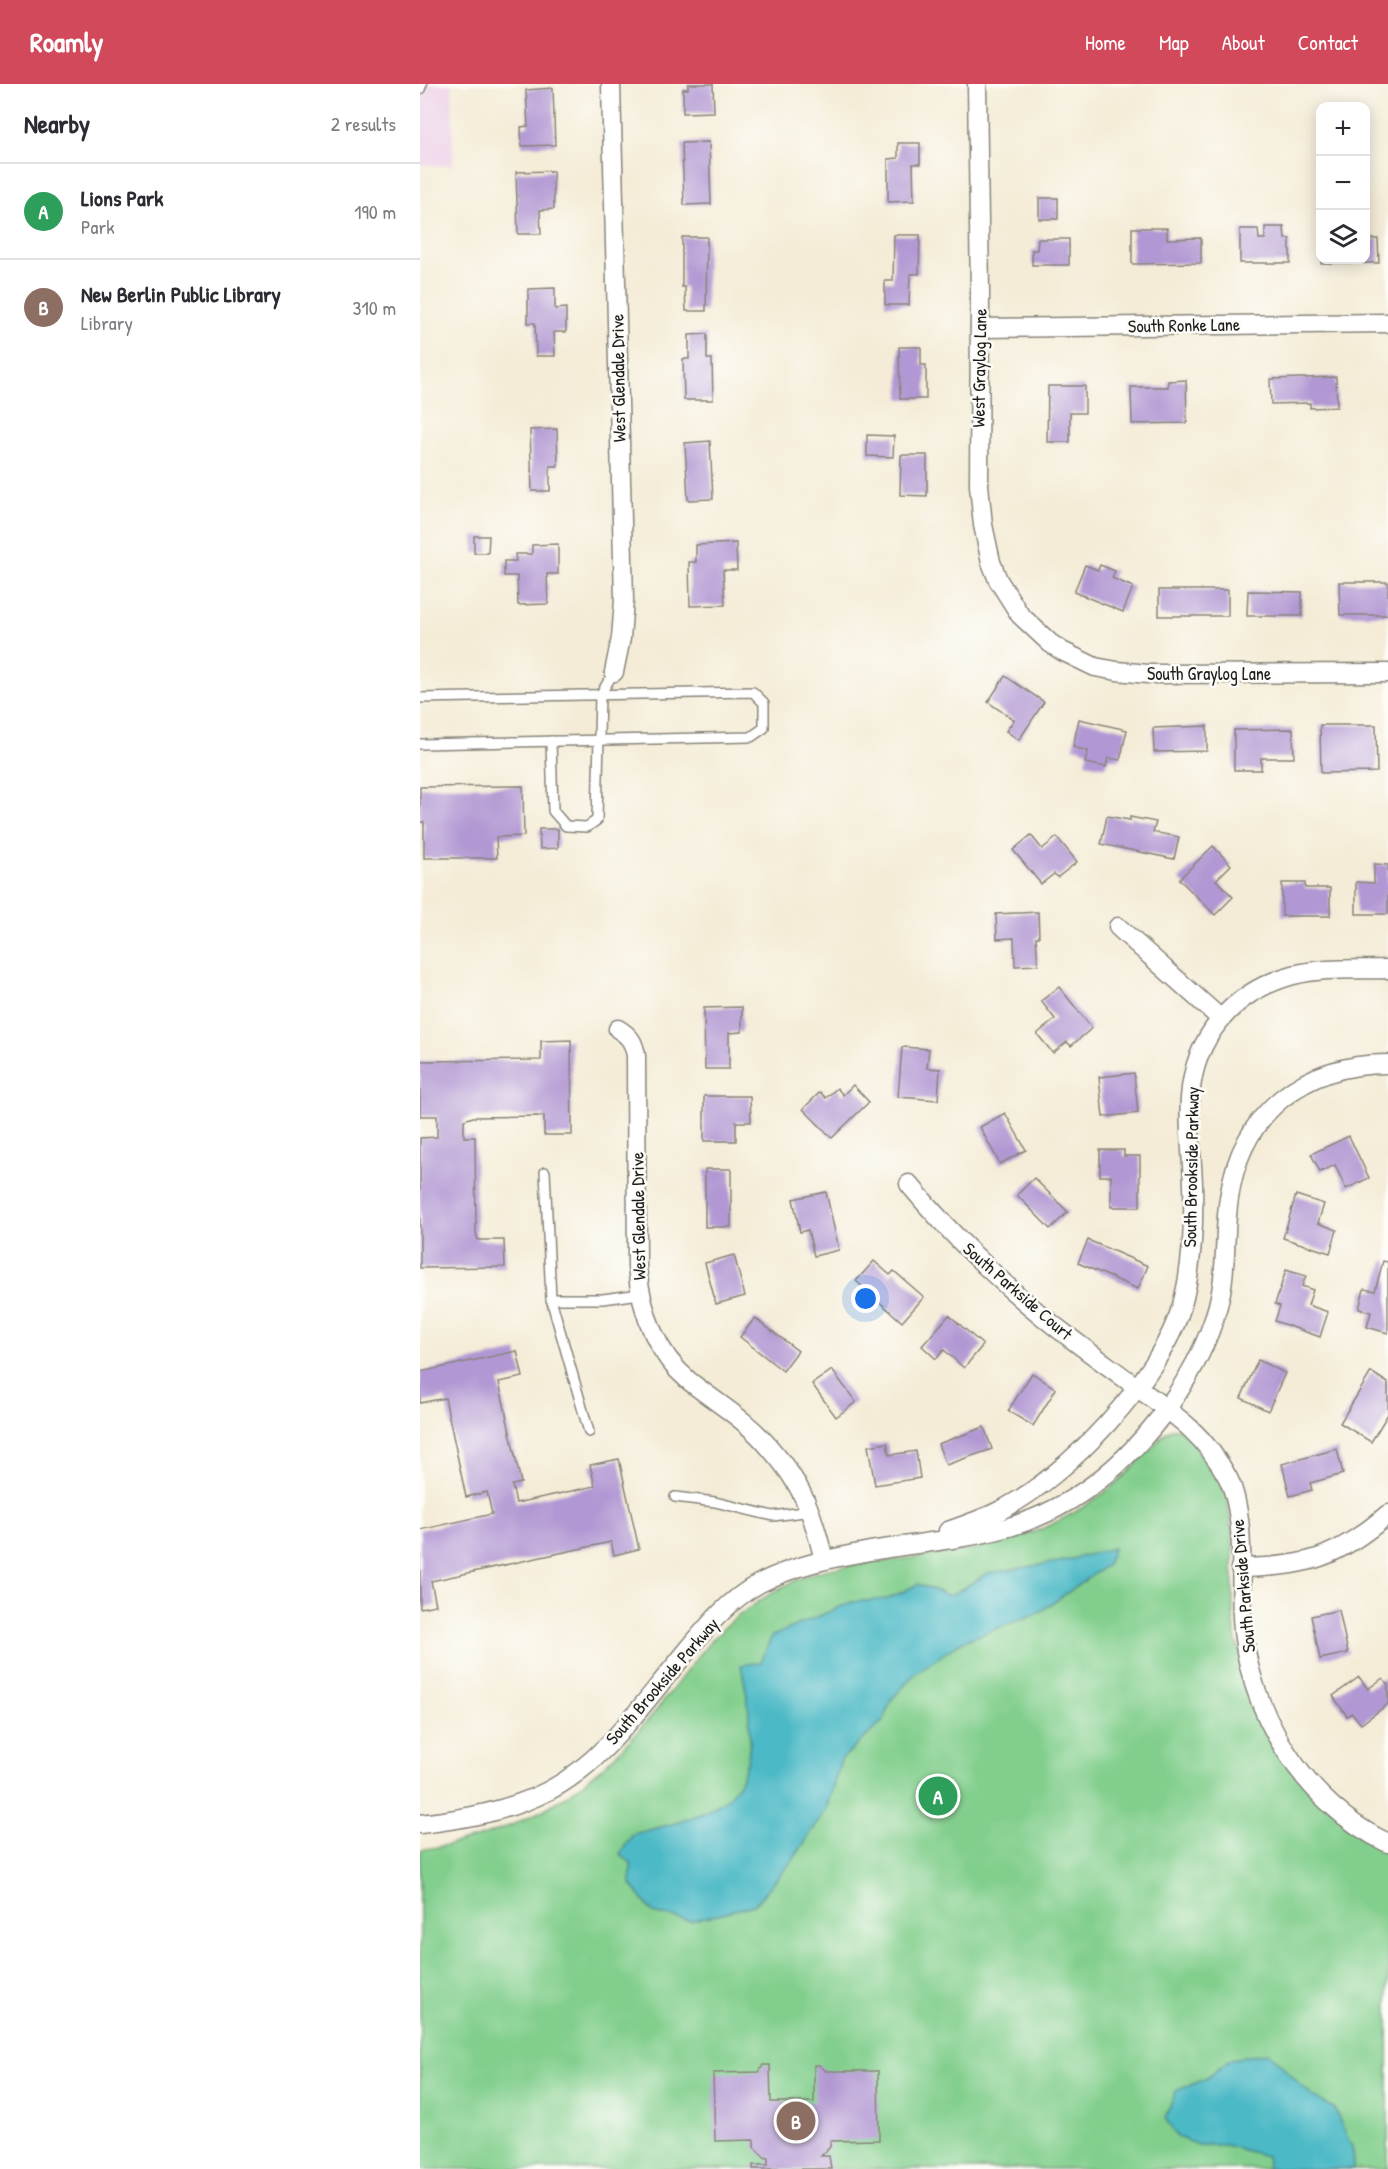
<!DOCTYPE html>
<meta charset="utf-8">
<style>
body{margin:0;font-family:"Patrick Hand",sans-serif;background:#f2f2f3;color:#2b2b33}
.controls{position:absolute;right:18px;top:18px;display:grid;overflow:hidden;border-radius:12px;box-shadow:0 3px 15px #0003}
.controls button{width:54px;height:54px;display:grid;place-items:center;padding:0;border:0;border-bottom:2px solid #e1e1e2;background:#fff;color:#2b2b33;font:30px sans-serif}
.you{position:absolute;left:446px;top:1215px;width:21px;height:21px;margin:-15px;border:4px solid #fff;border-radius:50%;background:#1a73e8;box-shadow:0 0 0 9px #1a73e833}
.badge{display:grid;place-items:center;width:39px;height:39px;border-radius:50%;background:#d1495b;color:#fff;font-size:20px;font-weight:700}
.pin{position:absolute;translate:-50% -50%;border:3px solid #fff;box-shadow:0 2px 6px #0006}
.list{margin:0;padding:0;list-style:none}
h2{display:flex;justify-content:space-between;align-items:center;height:78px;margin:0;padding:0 24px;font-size:26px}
h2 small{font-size:20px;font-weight:400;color:#7c7c81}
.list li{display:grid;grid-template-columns:39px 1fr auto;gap:18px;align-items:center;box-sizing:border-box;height:96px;padding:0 24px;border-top:2px solid #e1e1e2}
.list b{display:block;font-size:22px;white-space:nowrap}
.list p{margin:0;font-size:20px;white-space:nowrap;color:#7c7c81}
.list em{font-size:20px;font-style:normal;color:#7c7c81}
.icon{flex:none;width:33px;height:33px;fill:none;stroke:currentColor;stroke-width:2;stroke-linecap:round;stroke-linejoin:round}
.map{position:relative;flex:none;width:968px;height:2085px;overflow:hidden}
header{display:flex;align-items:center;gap:36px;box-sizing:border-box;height:84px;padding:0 30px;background:#d1495b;color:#fff}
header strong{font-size:28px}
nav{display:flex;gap:33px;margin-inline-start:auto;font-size:21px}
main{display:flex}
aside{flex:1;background:#fff}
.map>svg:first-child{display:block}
.built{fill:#edd1e9}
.green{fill:#82cf8d;stroke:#4f7654;stroke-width:1.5}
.water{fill:#4cb9c6;stroke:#346a71;stroke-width:1.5}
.building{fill:#b197d3}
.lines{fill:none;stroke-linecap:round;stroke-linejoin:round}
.service-casing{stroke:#88847a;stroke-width:12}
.minor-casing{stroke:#88847a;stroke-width:21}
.service{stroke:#fff;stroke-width:9}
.minor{stroke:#fff;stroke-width:18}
.labels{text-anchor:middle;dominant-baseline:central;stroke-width:5;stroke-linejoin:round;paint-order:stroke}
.street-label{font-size:18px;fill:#1c1c1c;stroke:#fdfcf7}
</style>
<header>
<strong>Roamly</strong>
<nav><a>Home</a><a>Map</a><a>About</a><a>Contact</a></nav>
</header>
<main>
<aside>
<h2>Nearby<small>2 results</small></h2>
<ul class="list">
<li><span class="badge" style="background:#2e9e5b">A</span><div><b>Lions Park</b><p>Park</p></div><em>190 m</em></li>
<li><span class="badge" style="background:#8d6e63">B</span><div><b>New Berlin Public Library</b><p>Library</p></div><em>310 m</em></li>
</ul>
</aside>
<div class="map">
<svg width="968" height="2085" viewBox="0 0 968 2085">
<rect width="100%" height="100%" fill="#fdfcf7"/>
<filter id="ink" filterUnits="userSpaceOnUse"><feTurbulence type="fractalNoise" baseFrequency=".0167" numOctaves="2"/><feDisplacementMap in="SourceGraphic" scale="12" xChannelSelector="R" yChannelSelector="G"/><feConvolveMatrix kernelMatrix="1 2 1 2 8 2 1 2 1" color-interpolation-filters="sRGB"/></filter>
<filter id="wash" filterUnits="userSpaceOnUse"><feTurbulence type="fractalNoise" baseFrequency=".008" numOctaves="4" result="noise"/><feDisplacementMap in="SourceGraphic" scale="24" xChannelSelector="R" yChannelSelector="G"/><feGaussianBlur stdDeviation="1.35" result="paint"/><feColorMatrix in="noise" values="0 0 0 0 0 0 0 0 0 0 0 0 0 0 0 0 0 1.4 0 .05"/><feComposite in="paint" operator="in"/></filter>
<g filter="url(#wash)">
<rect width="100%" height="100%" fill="#f4ecd7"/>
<polygon class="built" points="0,0 32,0 33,81 0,81"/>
<path class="green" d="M751,1345H759L769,1353L789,1378L808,1416L813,1459V1530L816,1557L850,1656L968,1768V2085H0V1766C109,1749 173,1705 241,1620C263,1593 290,1552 318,1532C342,1514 368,1497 397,1488C417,1482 439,1480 460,1478C511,1471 572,1466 619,1446C647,1434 681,1414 703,1393C712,1384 721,1376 729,1367C737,1359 741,1350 751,1345Z"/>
<g class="water">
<path d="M693,1464L687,1481L618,1529L541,1558L496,1589L471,1616L463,1637L421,1676L406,1726L373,1776L334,1821L270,1837L233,1829L211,1800V1779L200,1770L213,1750C241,1743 271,1737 296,1722C344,1694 330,1625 321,1581L341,1578L352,1552L432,1518L468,1515L498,1500L530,1512L568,1489L645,1477Z"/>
<polygon points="849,1969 892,2012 914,2024 932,2063 933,2085 848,2085 846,2072 805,2061 779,2061 757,2053 745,2034 756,2007 787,1994 811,1975"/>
</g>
<g id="blocks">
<g class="building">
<polygon points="268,0 293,0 294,28 263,29 263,5 268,5"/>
<polygon points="133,4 135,61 102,62 101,43 108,42 106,6"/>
<polygon points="289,58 291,120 264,121 262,59"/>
<polygon points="478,59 500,59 500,80 493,80 494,117 468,118 468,75 478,74"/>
<polygon points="133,87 134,125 120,126 121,150 98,150 96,88"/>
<rect x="619" y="114" width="19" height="21"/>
<polygon points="845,143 864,143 865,155 870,155 870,179 820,179 820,145 838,145 839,155 845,155"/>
<polygon points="712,144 747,144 747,155 781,154 781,179 712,180"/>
<polygon points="474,151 500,151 499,190 490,190 489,221 465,221 465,197 473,197"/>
<polygon points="262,153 287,153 286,227 266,227 265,203 262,203"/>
<polygon points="618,155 649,155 649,181 612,181 612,166 617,166"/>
<polygon points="946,155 958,155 959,179 901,179 901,176 946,176"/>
<polygon points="135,204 135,225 146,224 146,248 134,248 135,272 116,272 115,239 108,239 108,205"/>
<polygon points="287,250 287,275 292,275 293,316 264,316 263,275 269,275 269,251"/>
<polygon points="479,263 501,263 501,281 506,281 506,315 480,315"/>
<polygon points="916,293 917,323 890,324 890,319 851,320 850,295"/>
<polygon points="766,296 767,339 712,340 711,303 748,303 748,297"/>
<polygon points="628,302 665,302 665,329 650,329 650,358 627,358"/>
<polygon points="137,345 138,382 130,382 130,407 112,407 110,346"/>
<polygon points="447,351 474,352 473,373 447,372"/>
<polygon points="290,357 293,415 268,416 265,359"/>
<polygon points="481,371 507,371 507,412 480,411"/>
<polygon points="54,452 69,452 68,469 54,469"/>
<polygon points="316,459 317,486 303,486 305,521 270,522 269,478 276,478 276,461"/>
<polygon points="138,460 138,490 127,490 128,520 98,521 97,492 84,492 84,477 96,477 95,470 112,470 112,461"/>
<polygon points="665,481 678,486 680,481 695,487 692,494 713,503 703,528 654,508"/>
<polygon points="919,498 968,498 968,531 920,531"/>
<rect x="739" y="506" width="69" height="26"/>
<polygon points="828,507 882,508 882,532 827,532"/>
<polygon points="585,592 624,618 599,656 586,647 594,636 568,618"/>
<polygon points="659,635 707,646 700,676 688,674 686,683 665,679 668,667 653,663"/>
<polygon points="900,641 956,641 957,688 901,689"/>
<polygon points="787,642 787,667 734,668 733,644"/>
<polygon points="873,645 874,674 841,674 841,686 814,686 814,646"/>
<polygon points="103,702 104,752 76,753 77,774 4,774 4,738 0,738 0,703"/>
<polygon points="687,732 710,736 710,733 736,738 733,748 759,753 754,775 681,760"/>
<polygon points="119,745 138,745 138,764 120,765"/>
<polygon points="611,751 622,765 637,753 657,778 638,793 634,790 621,800 593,766"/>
<polygon points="793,762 811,781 796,796 813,813 795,831 759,795"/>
<polygon points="954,780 968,781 968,830 936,830 936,798 954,799"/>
<polygon points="862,799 885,799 885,804 910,804 910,832 862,832"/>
<polygon points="618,828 619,853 616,853 618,881 595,882 594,854 577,855 576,830"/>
<polygon points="639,903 672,944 651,962 647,958 633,969 617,950 635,935 621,917"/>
<polygon points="322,923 322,948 309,949 309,985 285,985 284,924"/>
<polygon points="151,956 152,1051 124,1051 124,1032 53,1033 44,1036 44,1053 55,1053 56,1149 58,1156 84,1156 85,1183 0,1184 0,1054 17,1053 17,1032 0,1032 0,977 121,976 121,957"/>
<polygon points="482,963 509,965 507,984 520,985 518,1016 478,1013"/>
<polygon points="714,989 718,1029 683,1033 679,993"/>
<polygon points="433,1001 449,1018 412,1054 383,1025 400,1008 406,1014 417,1004 423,1011"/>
<polygon points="284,1012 330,1012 331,1038 316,1038 316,1057 284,1057"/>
<polygon points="585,1029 606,1066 580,1080 560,1043"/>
<polygon points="929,1052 949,1094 926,1105 915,1081 900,1088 891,1070"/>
<polygon points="680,1066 704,1066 704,1072 720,1072 720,1123 691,1123 691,1092 680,1092"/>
<rect x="285" y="1085" width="26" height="58"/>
<polygon points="614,1094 648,1128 630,1145 597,1111"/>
<polygon points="406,1108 419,1166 394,1172 388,1146 380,1148 373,1115"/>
<polygon points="876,1111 904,1120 898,1139 917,1146 910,1169 863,1154"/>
<polygon points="668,1156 728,1182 718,1205 658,1179"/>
<polygon points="314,1171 325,1212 296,1220 285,1179"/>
<polygon points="454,1177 470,1191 474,1187 504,1213 482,1238 436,1197"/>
<polygon points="963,1177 968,1178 968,1249 947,1243 951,1228 939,1225 944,1205 955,1207"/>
<polygon points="866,1186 886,1192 882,1202 893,1206 888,1221 908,1228 900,1253 855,1237 860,1222 855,1220"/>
<polygon points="529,1231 563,1261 544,1284 524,1266 516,1275 502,1262"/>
<polygon points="335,1234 378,1267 363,1287 320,1253"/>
<polygon points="97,1267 103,1293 79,1298 101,1399 92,1401 96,1419 175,1402 170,1381 199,1375 219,1465 194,1471 191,1458 11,1497 16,1521 0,1524 0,1446 72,1430 67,1408 46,1413 25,1314 0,1319 0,1288"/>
<polygon points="838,1276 865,1289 848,1327 821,1314"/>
<polygon points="412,1286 436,1318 416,1333 392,1300"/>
<polygon points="951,1288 968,1299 968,1330 951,1358 920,1339"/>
<polygon points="612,1289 636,1305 613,1342 588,1327"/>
<polygon points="564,1343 572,1365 526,1381 518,1360"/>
<polygon points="467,1359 469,1371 496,1367 500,1394 455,1401 448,1362"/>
<polygon points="917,1365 923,1390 890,1399 892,1406 870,1412 862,1380"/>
<polygon points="919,1526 928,1569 900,1575 891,1532"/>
<polygon points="939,1593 948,1605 963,1594 968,1601 968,1620 941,1640 932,1629 927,1632 913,1612"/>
<polygon points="343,1981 350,1981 351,2018 394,2018 394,1981 399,1981 406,1987 458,1987 459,2056 410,2057 410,2063 401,2072 409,2072 411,2085 333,2085 333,2081 348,2081 348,2074 344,2073 334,2063 334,2056 295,2057 293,1989 339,1988"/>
</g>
</g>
</g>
<g filter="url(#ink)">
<use href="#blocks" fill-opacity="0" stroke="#88847a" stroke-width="1.5"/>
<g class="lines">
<g class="service-casing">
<g id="service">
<polyline points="0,5 2,0"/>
<polyline points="0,614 333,608 344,619 344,644 331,653 0,660"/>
<polyline points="131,657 133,727 146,742 167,743 177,736 180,611 194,588"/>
<polyline points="125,1088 131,1215"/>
<polyline points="169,1348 131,1215 183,1215 220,1210"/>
<polyline points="255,1413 295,1418 353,1432 391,1427"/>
</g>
</g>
<g class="minor-casing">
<g id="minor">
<polyline points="191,0 204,516 201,554 194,588"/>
<polyline points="557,0 560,209 559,401 563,441 571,478 578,496 600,531 630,559 642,567 675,583 697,587 728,590 968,589"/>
<polyline points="560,244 968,239"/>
<polyline points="698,843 801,935"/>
<path d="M198,945C210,952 214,959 216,972L217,1183C221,1225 235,1268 268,1296C295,1318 327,1336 349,1363C383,1401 392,1427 404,1476"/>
<path d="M489,1100C535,1156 595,1213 653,1256C674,1272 695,1287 715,1302C754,1330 784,1349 808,1394C826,1430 820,1493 822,1533C826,1625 884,1720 968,1759"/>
<path d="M528,1447C545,1441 563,1435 579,1427C646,1394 741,1294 762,1221C772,1185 774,1137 773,1100C772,1071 768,1043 770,1014C774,952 814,907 873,891C903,883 937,886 968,885"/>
<path d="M820,1484C887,1483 917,1474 968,1430"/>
<path d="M0,1740C44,1735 90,1727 130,1706C183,1678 220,1623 258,1578C282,1549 306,1517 340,1499C375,1481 412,1474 450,1467C496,1459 544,1456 589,1443C655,1424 708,1378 748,1323C773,1288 793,1250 801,1208C807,1177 804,1145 809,1114C821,1028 884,980 968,980"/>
</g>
</g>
<use href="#service" class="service"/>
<use href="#minor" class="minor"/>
</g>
</g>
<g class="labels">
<g class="street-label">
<text transform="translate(764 241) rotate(-1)">South Ronke Lane</text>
<text transform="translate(559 284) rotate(-89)">West Graylog Lane</text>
<text transform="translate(198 294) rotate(-91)">West Glendale Drive</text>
<text x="789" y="589">South Graylog Lane</text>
<text transform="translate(771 1083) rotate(-89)">South Brookside Parkway</text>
<text transform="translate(218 1132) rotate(-91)">West Glendale Drive</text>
<text transform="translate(598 1207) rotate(41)">South Parkside Court</text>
<text transform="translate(823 1502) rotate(-95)">South Parkside Drive</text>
<text transform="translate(242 1597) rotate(-49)">South Brookside Parkway</text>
</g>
</g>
</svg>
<div class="controls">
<button>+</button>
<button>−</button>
<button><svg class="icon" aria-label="layers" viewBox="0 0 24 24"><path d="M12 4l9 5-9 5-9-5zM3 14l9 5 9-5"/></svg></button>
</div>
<div class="you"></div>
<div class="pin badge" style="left:518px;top:1712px;background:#2e9e5b">A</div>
<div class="pin badge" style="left:376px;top:2037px;background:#8d6e63">B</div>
</div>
</main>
